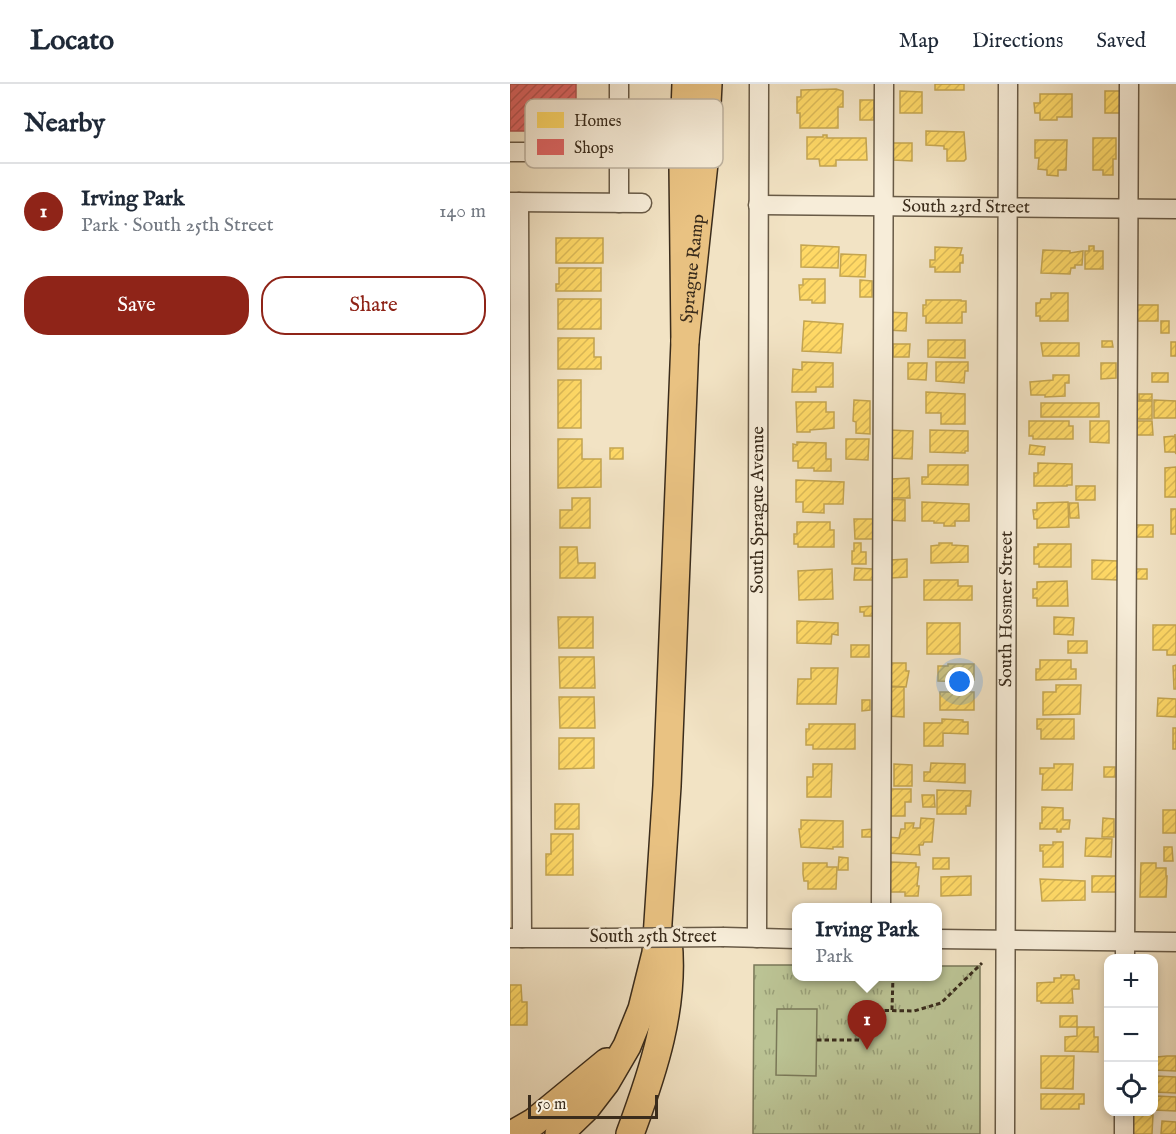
<!DOCTYPE html>
<meta charset="utf-8">
<style>
body{margin:0;font-family:"IM FELL English",serif;background:#f2f2f3;color:#1f2937}
.controls{position:absolute;right:18px;bottom:18px;display:grid;overflow:hidden;border-radius:12px;box-shadow:0 3px 9px #0003}
.controls button{width:54px;height:54px;display:grid;place-items:center;padding:0;border:0;border-bottom:2px solid #e0e1e3;background:#fff;color:#1f2937;font:30px sans-serif}
.scale{position:absolute;left:18px;bottom:15px;width:130px;box-sizing:border-box;padding-left:6px;border:3px solid #3a2c1c;border-top:0;font-size:16px;line-height:21px;white-space:nowrap;color:#3a2c1c;-webkit-text-stroke:4px #f7edd9;paint-order:stroke}
.you{position:absolute;left:450px;top:598px;width:21px;height:21px;margin:-15px;border:4px solid #fff;border-radius:50%;background:#1a73e8;box-shadow:0 0 0 9px #1a73e833}
.badge{display:grid;place-items:center;width:39px;height:39px;border-radius:50%;background:#8f2418;color:#fff;font-size:20px;font-weight:700}
.pin{position:absolute;translate:-50% -50px;filter:drop-shadow(0 2px 3px #0008)}
.pin::after{content:'';position:absolute;top:32px;width:21px;height:18px;background:inherit;clip-path:polygon(0 0,100% 0,50% 100%)}
.popup{position:absolute;left:282px;top:819px;width:150px;height:78px;box-sizing:border-box;display:grid;place-content:center;border-radius:12px;background:#fff;filter:drop-shadow(0 2px 4px #0005);font-size:20px;white-space:nowrap;color:#747a83}
.popup b{font-size:22px;color:#1f2937}
.popup::after{content:'';position:absolute;left:50%;top:100%;margin-left:-12px;border:12px solid transparent;border-top-color:#fff}
.list{margin:0;padding:0;list-style:none}
h2{display:flex;justify-content:space-between;align-items:center;height:78px;margin:0;padding:0 24px;font-size:26px}
h2 small{font-size:20px;font-weight:400;color:#747a83}
.list li{display:grid;grid-template-columns:39px 1fr auto;gap:18px;align-items:center;box-sizing:border-box;height:96px;padding:0 24px;border-top:2px solid #e0e1e3}
.list b{display:block;font-size:22px;white-space:nowrap}
.list p{margin:0;font-size:20px;white-space:nowrap;color:#747a83}
.list em{font-size:20px;font-style:normal;color:#747a83}
.actions{display:flex;gap:12px;padding:18px 24px}
.actions a{flex:1;padding:14px 0;border:2px solid #8f2418;border-radius:24px;text-align:center;font-size:21px;color:#8f2418}
.actions .main{background:#8f2418;color:#fff}
.icon{flex:none;width:33px;height:33px;fill:none;stroke:currentColor;stroke-width:2;stroke-linecap:round;stroke-linejoin:round}
.map{position:relative;flex:none;width:666px;height:1050px;overflow:hidden}
header{display:flex;align-items:center;gap:36px;box-sizing:border-box;height:84px;padding:0 30px;background:#fff;border-bottom:2px solid #e0e1e3}
header strong{font-size:28px}
nav{display:flex;gap:33px;margin-inline-start:auto;font-size:21px}
main{display:flex}
aside{flex:1;background:#fff}
.map>svg:first-child{display:block}
.grass{fill:url(#grass-tufts);stroke:#7a7858;stroke-width:1.5}
.pitch{fill:#bbc394;stroke:#7a7858;stroke-width:1.5}
.homes{fill:url(#homes-hatch);stroke:#c4a550;stroke-width:1.5}
.shops{fill:url(#shops-hatch);stroke:#ae5550;stroke-width:1.5}
.lines{fill:none;stroke-linecap:round;stroke-linejoin:round}
.minor-casing{stroke:#685a46;stroke-width:21}
.highway-casing{stroke:#3a2c1c;stroke-width:30}
.path{stroke:#3a2c1c;stroke-width:3;stroke-dasharray:4.5 3;stroke-linecap:butt}
.minor{stroke:#f7edd9;stroke-width:18}
.highway{stroke:#e9c282;stroke-width:27}
.minor-bridge-casing{stroke:#685a46;stroke-width:21;stroke-linecap:butt}
.minor-bridge{stroke:#f7edd9;stroke-width:18}
.labels{text-anchor:middle;dominant-baseline:central;stroke-width:6;stroke-linejoin:round;paint-order:stroke}
.street-label{font-size:18px;fill:#3a2c1c;stroke:#f7edd9}
.key{fill:#f7edd9;stroke:#beb3a0;stroke-width:1.5}
.key-label{font-size:16px;fill:#3a2c1c}
</style>
<header>
<strong>Locato</strong>
<nav><a>Map</a><a>Directions</a><a>Saved</a></nav>
</header>
<main>
<aside>
<h2>Nearby<small></small></h2>
<ul class="list">
<li><span class="badge">1</span><div><b>Irving Park</b><p>Park · South 25th Street</p></div><em>140 m</em></li>
</ul>
<div class="actions"><a class="main">Save</a><a>Share</a></div>
</aside>
<div class="map">
<svg width="666" height="1050" viewBox="0 0 666 1050">
<defs>
<pattern id="grass-tufts" width="24" height="20" patternUnits="userSpaceOnUse" patternTransform="scale(1.5)"><rect width="24" height="20" fill="#bbc394"/><path d="M3 7l-1-3M5 7V3M7 7l1-3M15 17l-1-3M17 17v-4M19 17l1-3" fill="none" stroke="#999f78"/></pattern>
<pattern id="homes-hatch" width="6" height="6" patternUnits="userSpaceOnUse" patternTransform="scale(1.5)"><rect width="6" height="6" fill="#ffd966"/><path d="M-1 1l2-2M0 6l6-6M5 7l2-2" fill="none" stroke="#dbba58"/></pattern>
<pattern id="shops-hatch" width="6" height="6" patternUnits="userSpaceOnUse" patternTransform="scale(1.5)"><rect width="6" height="6" fill="#e06666"/><path d="M-1 1l2-2M0 6l6-6M5 7l2-2" fill="none" stroke="#b75453"/></pattern>
</defs>
<rect width="100%" height="100%" fill="#f2e3c4"/>
<filter id="stains"><feTurbulence type="fractalNoise" baseFrequency=".00333" numOctaves="4"/><feColorMatrix values="0 0 0 0 .2 0 0 0 0 .09 0 0 0 0 .02 0 0 0 .5 -.17"/></filter>
<radialGradient id="worn" r=".72"><stop offset=".6" stop-color="#630" stop-opacity="0"/><stop offset="1" stop-color="#630" stop-opacity=".3"/></radialGradient>
<polygon class="grass" points="244,881 286,881 286,892 428,892 428,882 470,882 470,1050 243,1050"/>
<polygon class="pitch" points="267,925 307,925 306,992 266,991"/>
<g class="homes">
<rect x="425" y="0" width="29" height="6"/>
<polygon points="326,5 333,7 333,23 328,23 328,44 290,44 290,29 287,29 287,13 291,13 291,6"/>
<polygon points="390,7 412,8 412,29 390,29"/>
<rect x="595" y="7" width="16" height="22"/>
<polygon points="530,10 562,10 562,33 547,33 547,36 530,36 530,29 525,29 524,19 530,19"/>
<rect x="350" y="16" width="14" height="20"/>
<polygon points="416,47 454,48 456,75 454,77 437,77 437,65 434,65 434,62 416,61"/>
<polygon points="313,51 317,51 317,54 356,54 357,76 326,76 326,82 310,82 309,75 297,75 297,53 313,53"/>
<polygon points="583,54 606,54 606,75 603,75 603,91 593,91 593,86 583,86"/>
<polygon points="525,56 557,56 556,86 548,86 548,92 537,91 537,86 528,85 529,74 525,74"/>
<polygon points="383,59 402,59 402,77 383,76"/>
<rect x="46" y="154" width="47" height="25"/>
<polygon points="291,161 329,163 328,184 291,183"/>
<polygon points="579,162 584,162 584,167 593,167 593,185 575,185 575,167 579,167"/>
<polygon points="425,163 452,164 450,171 453,171 453,179 450,179 450,188 425,188 425,183 420,183 420,176 425,176"/>
<polygon points="533,166 560,167 560,169 573,167 572,181 565,181 565,184 561,184 560,190 531,189"/>
<polygon points="331,170 356,171 355,193 330,192"/>
<polygon points="49,184 91,184 91,207 46,207 46,200 49,200"/>
<polygon points="293,195 315,195 315,219 302,219 302,216 290,216 289,201 293,201"/>
<polygon points="350,196 362,197 362,213 350,213"/>
<polygon points="541,209 558,209 558,237 530,237 530,232 526,232 526,219 530,219 531,215 541,215"/>
<rect x="48" y="215" width="43" height="30"/>
<polygon points="416,216 451,216 451,217 456,217 456,228 452,228 452,239 416,239 416,232 413,232 413,221 416,221"/>
<rect x="623" y="221" width="25" height="16"/>
<polygon points="377,228 397,229 396,247 376,246"/>
<polygon points="294,237 333,240 331,269 292,267"/>
<rect x="651" y="237" width="8" height="12"/>
<polygon points="48,254 84,254 84,273 91,273 91,285 48,285"/>
<polygon points="418,256 455,256 455,274 418,273"/>
<polygon points="592,257 602,257 603,263 592,263"/>
<rect x="661" y="258" width="5" height="14"/>
<polygon points="531,259 569,259 569,272 533,272"/>
<polygon points="383,260 400,260 399,273 383,273"/>
<polygon points="292,278 323,279 323,303 306,303 306,308 282,308 283,285 292,286"/>
<polygon points="426,278 458,278 458,287 455,287 454,299 426,297"/>
<polygon points="398,279 417,279 416,296 398,295"/>
<polygon points="591,279 606,279 606,294 591,295"/>
<rect x="642" y="289" width="16" height="9"/>
<polygon points="543,291 559,291 559,299 555,299 555,312 535,313 535,311 521,311 520,298 543,296"/>
<rect x="48" y="296" width="23" height="48"/>
<polygon points="416,308 455,310 455,340 431,340 431,329 416,329"/>
<rect x="629" y="310" width="13" height="6"/>
<polygon points="344,316 360,317 360,350 346,349 346,338 343,337"/>
<polygon points="644,316 666,317 666,334 644,334"/>
<rect x="623" y="317" width="19" height="18"/>
<polygon points="286,318 316,318 316,328 324,328 324,344 300,346 300,348 287,348"/>
<rect x="531" y="319" width="58" height="14"/>
<polygon points="519,337 559,337 559,342 563,342 563,355 523,355 523,352 519,352"/>
<polygon points="580,337 599,337 599,359 580,358"/>
<polygon points="625,337 642,337 643,351 626,351"/>
<polygon points="379,346 403,347 402,375 378,374"/>
<polygon points="420,346 458,347 458,367 455,367 455,369 420,368"/>
<polygon points="665,350 666,370 665,368 655,368 654,353 665,352"/>
<polygon points="48,355 72,355 72,375 91,375 91,403 48,404"/>
<polygon points="336,355 359,355 358,376 336,375"/>
<polygon points="287,358 316,359 316,375 321,375 321,387 304,387 304,384 288,384 288,377 283,377 283,360 287,361"/>
<polygon points="520,361 535,363 534,371 519,370"/>
<rect x="100" y="364" width="13" height="11"/>
<polygon points="528,379 562,380 562,401 557,401 557,402 524,402 524,389 528,389"/>
<polygon points="418,381 458,381 458,401 412,400 412,393 418,393"/>
<polygon points="666,383 666,413 655,413 655,384"/>
<polygon points="399,394 400,414 382,414 382,395"/>
<polygon points="286,396 334,398 333,420 314,420 314,429 293,428 293,418 286,418"/>
<rect x="566" y="402" width="19" height="14"/>
<polygon points="62,414 80,414 80,444 50,444 50,426 62,426"/>
<polygon points="378,415 395,416 395,437 378,436"/>
<polygon points="412,418 459,420 459,437 445,437 445,442 434,442 434,439 424,439 424,437 412,437"/>
<polygon points="558,418 559,443 527,444 527,435 524,435 523,426 527,426 527,419"/>
<polygon points="559,419 568,419 569,434 560,434"/>
<rect x="661" y="425" width="5" height="25"/>
<polygon points="344,435 366,435 366,455 345,455"/>
<polygon points="287,438 320,438 320,446 324,446 324,463 288,463 288,460 284,460 284,450 287,450"/>
<rect x="625" y="441" width="18" height="12"/>
<polygon points="344,459 351,459 351,468 356,468 356,480 342,480 342,467 344,467"/>
<polygon points="429,459 442,459 442,461 458,462 458,478 421,479 421,462 429,461"/>
<polygon points="528,460 561,460 561,483 529,483 529,480 524,480 524,463 528,463"/>
<polygon points="50,463 67,463 68,479 85,479 85,494 50,494"/>
<polygon points="397,475 397,493 381,494 380,476"/>
<polygon points="582,476 608,477 608,496 582,495"/>
<polygon points="345,484 363,485 363,496 344,496"/>
<polygon points="322,485 323,515 289,516 288,487"/>
<rect x="624" y="485" width="13" height="10"/>
<polygon points="414,496 448,496 448,502 462,502 462,516 414,516"/>
<polygon points="557,497 558,522 527,522 527,514 523,514 523,505 527,505 527,498"/>
<polygon points="364,522 365,532 354,532 354,528 350,528 350,523"/>
<polygon points="48,533 83,533 83,564 49,564"/>
<polygon points="544,533 564,534 563,551 544,550"/>
<polygon points="287,537 328,539 328,551 322,550 321,560 287,559"/>
<rect x="417" y="539" width="33" height="31"/>
<polygon points="643,541 666,541 666,571 657,571 657,566 643,566"/>
<rect x="558" y="557" width="19" height="12"/>
<rect x="341" y="561" width="18" height="12"/>
<polygon points="49,573 84,573 85,604 50,604"/>
<polygon points="530,576 561,576 561,585 566,585 566,595 526,596 526,585 530,585"/>
<polygon points="380,579 396,579 396,587 399,587 396,603 380,602"/>
<polygon points="438,580 464,580 464,596 459,596 459,598 428,597 428,582 438,582"/>
<polygon points="666,581 666,605 664,605 663,582"/>
<polygon points="301,584 328,584 326,620 287,620 288,595 301,595"/>
<polygon points="546,601 571,601 570,630 533,631 533,608 546,608"/>
<polygon points="378,603 394,603 394,633 377,632"/>
<rect x="430" y="608" width="34" height="18"/>
<polygon points="49,613 84,613 85,644 50,644"/>
<polygon points="648,614 666,615 666,633 647,632"/>
<polygon points="352,616 360,616 360,626 352,627"/>
<polygon points="432,635 453,636 453,638 458,638 458,650 433,649 433,662 414,662 414,639 432,639"/>
<polygon points="527,635 564,635 564,655 531,655 531,645 527,645"/>
<polygon points="299,640 345,640 345,665 303,665 303,661 296,661 296,645 299,645"/>
<rect x="663" y="644" width="3" height="21"/>
<polygon points="49,654 84,654 84,684 49,685"/>
<polygon points="421,679 455,680 455,699 414,697 414,688 420,688"/>
<polygon points="303,680 322,680 321,713 297,713 297,693 303,693"/>
<polygon points="384,680 402,681 402,702 384,702"/>
<polygon points="544,680 563,680 562,706 532,706 533,690 530,690 530,684 544,684"/>
<rect x="594" y="683" width="11" height="10"/>
<polygon points="381,705 401,705 401,718 395,718 395,732 380,732"/>
<polygon points="427,706 461,707 460,722 456,722 456,730 427,730"/>
<polygon points="412,711 424,711 425,723 413,723"/>
<rect x="45" y="720" width="24" height="25"/>
<polygon points="532,723 553,724 553,736 560,736 559,745 551,745 551,748 547,748 547,745 530,745 530,739 532,739"/>
<rect x="653" y="726" width="13" height="23"/>
<polygon points="411,734 424,735 422,758 414,758 413,761 409,761 410,771 378,769 378,753 389,754 391,745 395,745 395,739 404,739 403,744 410,744"/>
<polygon points="593,734 604,735 604,753 592,753"/>
<polygon points="291,736 333,737 333,763 323,763 323,765 291,763 289,745 291,745"/>
<polygon points="363,745 364,753 352,753 352,746"/>
<polygon points="41,750 63,750 63,791 36,791 36,770 41,770"/>
<polygon points="576,754 602,755 601,773 575,772"/>
<polygon points="543,758 553,758 553,783 533,783 533,767 530,767 530,761 543,761"/>
<polygon points="654,763 662,763 663,777 654,777"/>
<polygon points="329,773 338,774 338,786 328,786"/>
<rect x="423" y="774" width="16" height="11"/>
<polygon points="379,778 406,779 406,783 409,783 407,802 409,802 408,812 395,812 395,808 378,808"/>
<polygon points="293,779 317,779 317,783 327,783 326,805 298,805 298,797 294,797 293,790"/>
<polygon points="631,779 646,779 646,784 656,784 656,792 657,792 656,813 630,813"/>
<polygon points="461,792 461,811 431,812 431,793"/>
<rect x="582" y="792" width="24" height="16"/>
<polygon points="530,795 575,797 575,816 532,817"/>
<polygon points="551,891 564,891 565,896 569,896 569,905 562,905 563,919 531,919 531,917 527,917 527,899 544,898 544,894 551,894"/>
<polygon points="0,901 11,901 12,918 17,918 17,941 0,941"/>
<rect x="550" y="932" width="17" height="11"/>
<polygon points="567,943 584,943 584,953 588,953 588,968 555,967 555,953 567,952"/>
<polygon points="531,972 564,972 563,1005 531,1004"/>
<polygon points="657,972 666,972 666,987 644,986 644,977 646,977 647,973"/>
<polygon points="646,992 666,993 666,1009 645,1008 644,998 645,998"/>
<polygon points="531,1010 574,1010 574,1020 569,1020 569,1025 531,1025"/>
<polygon points="647,1012 666,1013 666,1027 644,1026 645,1013"/>
<polygon points="621,1030 643,1031 642,1050 621,1050"/>
<polygon points="652,1037 666,1038 666,1050 651,1050"/>
</g>
<rect class="shops" x="0" y="0" width="66" height="47"/>
<g class="lines">
<g class="minor-casing">
<g id="minor">
<polyline points="109,0 109,119"/>
<polyline points="0,68 109,68"/>
<polyline points="0,118 132,119"/>
<polyline points="9,118 12,854"/>
<path id="s1" d="M248,121L666,125"/>
<polyline points="371,824 374,0"/>
<polyline points="214,853 286,855"/>
<polyline points="0,854 95,854"/>
<path id="s2" d="M247,854L249,0"/>
<polyline points="428,855 666,858"/>
<polyline points="615,874 619,0"/>
<path id="s3" d="M495,1050L498,0"/>
<polyline points="614,1050 614,1028"/>
</g>
</g>
<g class="highway-casing">
<g id="highway">
<path id="s4" d="M176,0L173,82L175,257L194,79L198,0"/>
<polyline points="3,1050 24,1038 97,978"/>
<polyline points="49,1050 76,1024 96,998 117,962 132,925 146,869 157,702 175,257"/>
<path d="M120,1050C143,988 165,923 158,856"/>
</g>
</g>
<g class="path">
<polyline points="382,926 383,892"/>
<polyline points="307,956 355,956 355,926 404,927 431,919 472,879"/>
</g>
<use href="#minor" class="minor"/>
<use href="#highway" class="highway"/>
<g class="minor-bridge-casing">
<polyline id="minor-bridge" points="95,854 214,853"/>
</g>
<use href="#minor-bridge" class="minor-bridge"/>
</g>
<g class="labels">
<g class="street-label">
<text stroke="none"><textPath href="#s1" startOffset="208">South 23rd Street</textPath></text>
<text stroke="none"><textPath href="#s4" startOffset="330">Sprague Ramp</textPath></text>
<text stroke="none"><textPath href="#s2" startOffset="428">South Sprague Avenue</textPath></text>
<text stroke="none"><textPath href="#s3" startOffset="525">South Hosmer Street</textPath></text>
<text x="143" y="853">South 25th Street</text>
</g>
</g>
<rect x="15" y="15" width="198" height="69" rx="9" class="key"/>
<rect x="27" y="28" width="27" height="16" fill="#ffd966"/>
<rect x="27" y="55" width="27" height="16" fill="#e06666"/>
<g class="key-label">
<text x="64" y="42">Homes</text>
<text x="64" y="69">Shops</text>
</g>
<rect width="100%" height="100%" filter="url(#stains)"/>
<rect width="100%" height="100%" fill="url(#worn)"/>
</svg>
<div class="controls">
<button>+</button>
<button>−</button>
<button><svg class="icon" aria-label="locate" viewBox="0 0 24 24"><circle cx="12" cy="12" r="6"/><path d="M12 2v4M12 18v4M2 12h4M18 12h4"/></svg></button>
</div>
<div class="scale">50 m</div>
<div class="you"></div>
<div class="pin badge" style="left:357px;top:966px">1</div>
<div class="popup"><b>Irving Park</b>Park</div>
</div>
</main>
